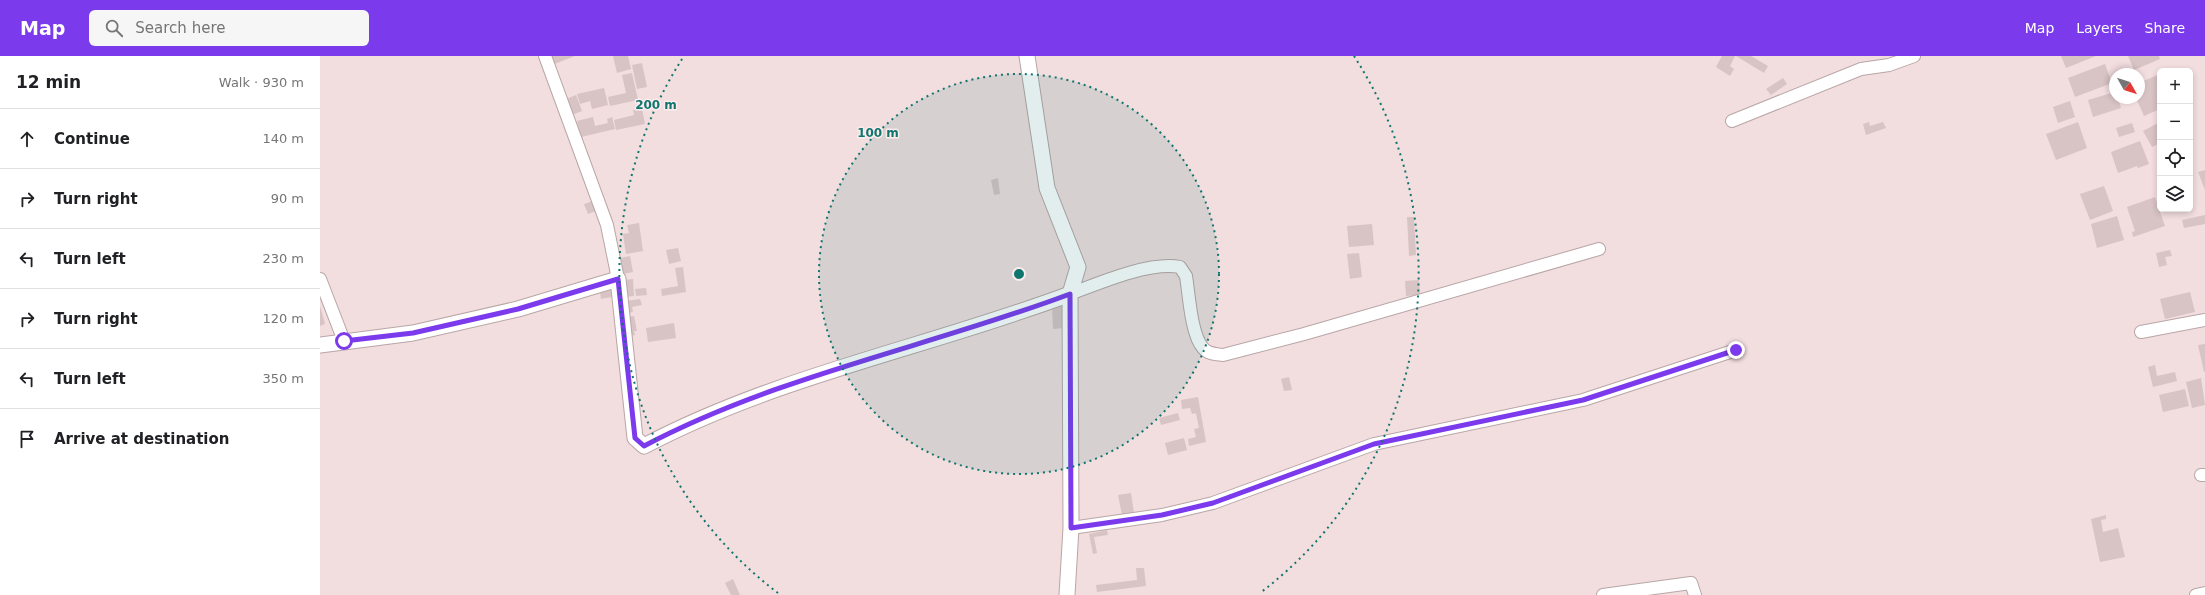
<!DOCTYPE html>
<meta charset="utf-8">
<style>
body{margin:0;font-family:"DejaVu Sans",sans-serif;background:#f6f6f6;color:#202124}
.controls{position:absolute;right:12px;top:12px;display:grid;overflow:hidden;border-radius:6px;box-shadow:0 2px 6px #0003}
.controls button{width:36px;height:36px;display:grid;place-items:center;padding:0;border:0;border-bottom:1px solid #e0e0e0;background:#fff;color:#202124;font:20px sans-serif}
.compass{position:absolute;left:1789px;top:12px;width:36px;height:36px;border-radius:50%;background:#fff;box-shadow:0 2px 6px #0003;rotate:129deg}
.stop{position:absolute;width:12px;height:12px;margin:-9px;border:3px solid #7c3aed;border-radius:50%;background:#fff}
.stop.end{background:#7c3aed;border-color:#fff;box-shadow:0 1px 4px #0008}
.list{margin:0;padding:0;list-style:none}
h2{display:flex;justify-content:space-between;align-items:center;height:52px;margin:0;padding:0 16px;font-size:17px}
h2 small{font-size:13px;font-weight:400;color:#757577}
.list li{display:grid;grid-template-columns:26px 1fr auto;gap:12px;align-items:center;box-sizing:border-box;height:60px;padding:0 16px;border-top:1px solid #e0e0e0}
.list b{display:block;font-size:15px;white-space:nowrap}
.list em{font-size:13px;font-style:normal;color:#757577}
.icon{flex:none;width:22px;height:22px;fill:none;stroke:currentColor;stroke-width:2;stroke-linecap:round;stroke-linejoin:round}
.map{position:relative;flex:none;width:1885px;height:539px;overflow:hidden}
header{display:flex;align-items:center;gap:24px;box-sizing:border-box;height:56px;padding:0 20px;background:#7c3aed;color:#fff}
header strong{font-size:19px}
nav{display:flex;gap:22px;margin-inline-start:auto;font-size:14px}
.search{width:280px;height:36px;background:#f6f6f6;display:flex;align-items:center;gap:10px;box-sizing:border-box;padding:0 14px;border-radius:6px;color:#757577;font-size:15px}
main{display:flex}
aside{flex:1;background:#fff}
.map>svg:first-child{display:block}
.building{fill:#d8c3c5}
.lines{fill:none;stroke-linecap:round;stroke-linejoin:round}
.minor-casing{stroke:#b9a6a7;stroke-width:14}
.tertiary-casing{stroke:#b9a6a7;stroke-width:17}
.minor{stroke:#fff;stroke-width:12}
.tertiary{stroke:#fff;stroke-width:15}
.route{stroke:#7c3aed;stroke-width:5}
.ring{fill:none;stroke:#0f766e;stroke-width:2;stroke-dasharray:2 4}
.centre{fill:#0f766e;stroke:#fcebed;stroke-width:2}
.ring-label{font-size:12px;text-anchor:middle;font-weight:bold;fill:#0f766e;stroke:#fcebed;stroke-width:3;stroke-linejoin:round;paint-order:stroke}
</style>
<header>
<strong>Map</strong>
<div class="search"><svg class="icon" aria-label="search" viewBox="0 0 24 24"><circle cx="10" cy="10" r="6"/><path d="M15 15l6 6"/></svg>Search here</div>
<nav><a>Map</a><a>Layers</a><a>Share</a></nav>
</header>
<main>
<aside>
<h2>12 min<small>Walk · 930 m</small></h2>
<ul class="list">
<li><svg class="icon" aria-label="ahead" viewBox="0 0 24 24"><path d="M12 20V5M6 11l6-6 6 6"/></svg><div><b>Continue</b></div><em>140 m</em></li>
<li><svg class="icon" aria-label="right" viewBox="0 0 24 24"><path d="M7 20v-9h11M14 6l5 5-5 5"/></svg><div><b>Turn right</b></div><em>90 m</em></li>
<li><svg class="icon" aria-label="left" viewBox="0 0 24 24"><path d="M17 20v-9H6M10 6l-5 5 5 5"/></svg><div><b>Turn left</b></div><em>230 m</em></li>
<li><svg class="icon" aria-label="right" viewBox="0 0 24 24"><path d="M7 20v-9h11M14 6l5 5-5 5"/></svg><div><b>Turn right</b></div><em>120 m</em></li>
<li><svg class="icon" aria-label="left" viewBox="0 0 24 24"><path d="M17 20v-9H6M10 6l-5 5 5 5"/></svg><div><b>Turn left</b></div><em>350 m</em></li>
<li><svg class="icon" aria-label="arrive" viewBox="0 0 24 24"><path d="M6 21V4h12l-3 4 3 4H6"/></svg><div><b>Arrive at destination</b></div></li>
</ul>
</aside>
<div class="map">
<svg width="1885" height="539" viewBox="0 0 1885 539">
<rect width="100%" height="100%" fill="#f2dddf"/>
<g class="building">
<polygon points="229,0 255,0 232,9"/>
<polygon points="293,0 308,0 311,13 297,17"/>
<polygon points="1402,0 1415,0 1410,10 1414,13 1410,20 1396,11"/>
<polygon points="1416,0 1431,0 1448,10 1444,17"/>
<polygon points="1741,0 1776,0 1746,12"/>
<polygon points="1808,0 1839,0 1840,3 1814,14"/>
<polygon points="322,7 327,31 317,33 312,9"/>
<polygon points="1785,8 1792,27 1755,41 1748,22"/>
<polygon points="312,17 318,44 290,50 288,41 306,37 302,19"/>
<polygon points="1840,18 1840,53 1824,60 1816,42 1819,42 1819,27"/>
<polygon points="1463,22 1467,28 1451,39 1446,33"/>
<polygon points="284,32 288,49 272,53 270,45 260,48 257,38"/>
<polygon points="1795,36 1795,42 1798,42 1801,52 1773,61 1768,44"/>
<polygon points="256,39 262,55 252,59 246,43"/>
<polygon points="1750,45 1755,61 1738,67 1733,51"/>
<polygon points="322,53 325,68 296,74 294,64 314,59 313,54"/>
<polygon points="273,61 275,70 288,67 287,63 292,61 295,73 261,81 257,65"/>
<polygon points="1549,66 1550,70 1563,66 1566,72 1546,79 1543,68"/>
<polygon points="1758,66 1767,92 1736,104 1726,78"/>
<polygon points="1840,66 1840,87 1832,91 1823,75"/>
<polygon points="1812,67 1815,76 1799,81 1796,72"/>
<polygon points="1820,85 1829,108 1818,112 1817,110 1798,117 1791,96"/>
<polygon points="1885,114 1885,134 1878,116"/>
<polygon points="678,122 680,138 674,139 671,124"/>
<polygon points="1784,130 1793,155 1770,164 1760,138"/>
<polygon points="1835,141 1845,170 1813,181 1812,176 1815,175 1807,151"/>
<polygon points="273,145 276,155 268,158 264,148"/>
<polygon points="1885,159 1885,168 1864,172 1862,164"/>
<polygon points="1797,160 1804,184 1777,192 1771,168"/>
<polygon points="1087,161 1094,161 1096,199 1089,200"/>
<polygon points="319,167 323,195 306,198 303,178 309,177 307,169"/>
<polygon points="1052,168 1054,189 1029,191 1027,170"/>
<polygon points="358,192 361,205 349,208 346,194"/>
<polygon points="1850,194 1852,200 1845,201 1847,209 1839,211 1836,197"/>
<polygon points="1039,197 1042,221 1030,223 1027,198"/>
<polygon points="310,200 313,216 303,218 300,202"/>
<polygon points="363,211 366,236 342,240 341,233 358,230 355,212"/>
<polygon points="313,223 314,240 305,241 304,224"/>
<polygon points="1099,224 1100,239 1086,240 1085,225"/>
<polygon points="326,232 327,239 316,240 315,233"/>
<polygon points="291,234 292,241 281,243 280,236"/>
<polygon points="1870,236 1875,256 1845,263 1840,243"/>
<polygon points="320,243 322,249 312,251 313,256 308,257 306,245"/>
<polygon points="732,249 743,249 745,272 733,273"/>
<polygon points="0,250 5,268 0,270"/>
<polygon points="314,260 317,275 314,275 315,279 310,280 307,261"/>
<polygon points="354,267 356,282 328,286 326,272"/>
<polygon points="1885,288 1885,316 1884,316 1878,289"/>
<polygon points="1835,309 1837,320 1855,316 1857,325 1833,331 1828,311"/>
<polygon points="969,321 972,334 964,335 961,323"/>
<polygon points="1881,322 1885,349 1872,352 1866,326"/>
<polygon points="1865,333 1869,350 1843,356 1839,339"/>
<polygon points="878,341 886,386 869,390 868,383 876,381 874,373 879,372 876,357 872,358 870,352 862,353 861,344"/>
<polygon points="858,357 860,364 841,369 839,362"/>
<polygon points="864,382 867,394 848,399 845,387"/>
<polygon points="811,437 814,457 802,459 798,439"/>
<polygon points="1786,459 1786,463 1781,464 1783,476 1798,472 1805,501 1780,506 1771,463"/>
<polygon points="787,474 788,479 774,481 777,497 773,498 769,478"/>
<polygon points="816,512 824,512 826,530 777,536 776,529 817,524"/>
<polygon points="413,523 420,539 411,539 405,527"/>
</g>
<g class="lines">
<g class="minor-casing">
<g id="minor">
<polyline points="225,0 287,169 298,223"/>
<polyline points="1412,65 1541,13 1569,9 1594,0"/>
<polyline points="0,223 24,285"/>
<path d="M750,238C779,227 830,205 860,211L866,220C869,238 871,279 883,292C888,298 895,298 903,299L984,278L1279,193"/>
<polyline points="1821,276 1885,264"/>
<polyline points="1881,419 1885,419"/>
<polyline points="751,472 842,459 893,447 1054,388 1263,344 1416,294"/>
<polyline points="1283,539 1371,527 1375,539"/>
<polyline points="1876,539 1885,537"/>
</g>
</g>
<g class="tertiary-casing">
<g id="tertiary">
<polyline points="707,0 727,132 758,211 750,238 751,472 747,539"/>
<path d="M0,289L93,277L198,253L298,223L315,382L324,390C459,319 609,291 750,238"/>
</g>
</g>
<use href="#minor" class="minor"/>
<use href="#tertiary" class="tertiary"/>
</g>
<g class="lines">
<path class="route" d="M24,285L93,277L198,253L298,223L315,382L324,390C459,319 609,291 750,238L751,472L842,459L893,447L1054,388L1263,344L1416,294"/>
</g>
<circle cx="699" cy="218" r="200" fill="#0f766e" fill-opacity=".12"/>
<g class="ring">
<circle cx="699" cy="218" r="200"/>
<path d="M458 537A400 400 0 0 1 364 0M1034 0A400 400 0 0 1 940 537"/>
</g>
<circle cx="699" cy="218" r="6" class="centre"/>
<g class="ring-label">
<text x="336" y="53">200 m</text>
<text x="558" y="81">100 m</text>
</g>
</svg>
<div class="controls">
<button>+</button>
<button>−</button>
<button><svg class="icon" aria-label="locate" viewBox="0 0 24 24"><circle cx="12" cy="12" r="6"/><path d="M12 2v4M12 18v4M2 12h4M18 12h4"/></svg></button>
<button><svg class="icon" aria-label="layers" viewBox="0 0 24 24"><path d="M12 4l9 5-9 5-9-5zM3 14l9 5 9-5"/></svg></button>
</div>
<svg class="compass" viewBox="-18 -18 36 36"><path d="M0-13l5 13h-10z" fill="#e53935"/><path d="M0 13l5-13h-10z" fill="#757577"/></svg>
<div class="stop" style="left:24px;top:285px"></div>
<div class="stop end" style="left:1416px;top:294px"></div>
</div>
</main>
